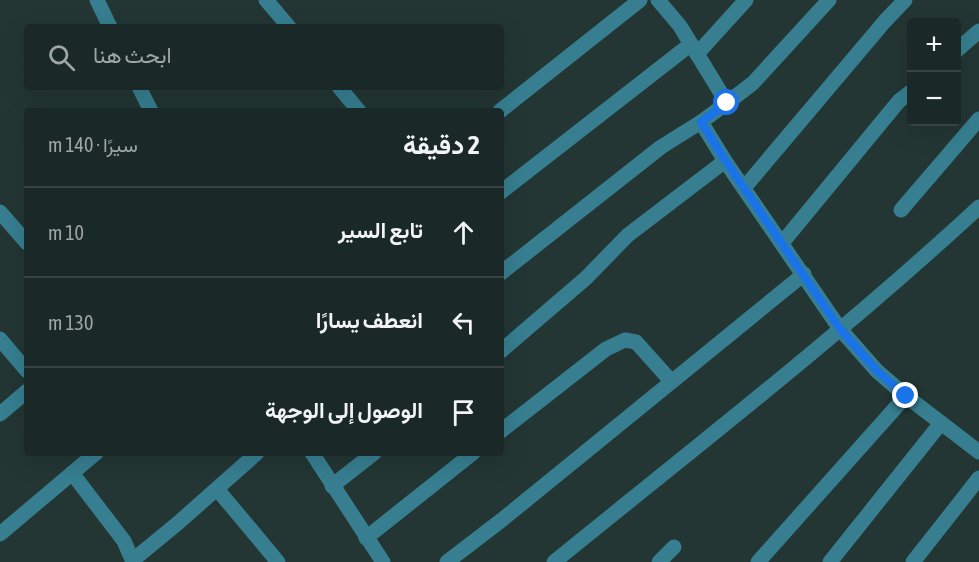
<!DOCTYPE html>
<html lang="ar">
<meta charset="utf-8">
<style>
body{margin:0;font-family:"Asap Condensed",Vazirmatn,sans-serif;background:#273433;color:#f1f3f6;direction:rtl}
.controls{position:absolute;right:18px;top:18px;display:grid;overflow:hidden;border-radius:6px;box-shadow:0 6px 24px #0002}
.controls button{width:54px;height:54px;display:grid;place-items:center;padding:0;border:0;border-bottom:2px solid #384444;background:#1a2827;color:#f1f3f6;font:30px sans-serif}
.stop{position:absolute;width:18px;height:18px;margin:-14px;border:4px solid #1a73e8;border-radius:50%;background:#fff}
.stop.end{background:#1a73e8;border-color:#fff;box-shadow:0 2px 6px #0008}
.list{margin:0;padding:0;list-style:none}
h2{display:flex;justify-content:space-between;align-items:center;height:78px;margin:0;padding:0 24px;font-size:26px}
h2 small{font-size:20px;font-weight:400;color:#9fa6a7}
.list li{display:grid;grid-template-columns:39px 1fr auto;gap:18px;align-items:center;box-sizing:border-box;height:90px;padding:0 24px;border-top:2px solid #384444}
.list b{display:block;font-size:22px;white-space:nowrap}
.list em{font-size:20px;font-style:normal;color:#9fa6a7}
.icon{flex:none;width:33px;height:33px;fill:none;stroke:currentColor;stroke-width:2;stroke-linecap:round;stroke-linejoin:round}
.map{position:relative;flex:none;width:979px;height:562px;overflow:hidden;direction:ltr}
.search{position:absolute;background:#1a2827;box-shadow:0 6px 24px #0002;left:24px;top:24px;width:480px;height:66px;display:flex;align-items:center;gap:15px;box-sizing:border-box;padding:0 21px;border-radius:6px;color:#9fa6a7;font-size:22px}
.panel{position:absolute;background:#1a2827;box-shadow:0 6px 24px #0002;left:24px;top:108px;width:480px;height:348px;border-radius:6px;direction:rtl}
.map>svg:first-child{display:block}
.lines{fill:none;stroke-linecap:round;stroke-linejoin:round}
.minor{stroke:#367e90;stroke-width:15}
.route{stroke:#1a73e8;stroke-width:8}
</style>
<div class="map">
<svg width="979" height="562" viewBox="0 0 979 562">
<rect width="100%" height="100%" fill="#233634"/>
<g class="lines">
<g class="minor">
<polyline points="97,0 110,27"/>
<polyline points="266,0 289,27"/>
<polyline points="658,0 680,26 727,103 701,122 725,161 840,329 877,371 906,396 979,452"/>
<polyline points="956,51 979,31"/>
<polyline points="697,54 746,0"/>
<polyline points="139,87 151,111"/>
<polyline points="339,87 359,111"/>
<polyline points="727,103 753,83 829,0"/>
<polyline points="500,111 640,0"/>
<polyline points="744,188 885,21 905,0"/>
<polyline points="501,192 691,44"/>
<polyline points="901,210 979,119"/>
<polyline points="0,212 27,243"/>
<polyline points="782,243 899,101 912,91"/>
<polyline points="501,273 661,147 701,122"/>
<polyline points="0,339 27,371"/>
<polyline points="501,351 586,278 628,235 725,161"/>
<polyline points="0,414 27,391"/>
<polyline points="501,431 606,349 625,340 636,342 671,381"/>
<polyline points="312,453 383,562"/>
<polyline points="72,473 124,541 133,562"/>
<polyline points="332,486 374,453"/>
<polyline points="217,489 278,562"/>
<polyline points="0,534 96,453"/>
<polyline points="366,538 473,453"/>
<polyline points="133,560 178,523 257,453"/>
<polyline points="447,562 503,519 804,274"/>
<path d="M554,562C697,446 844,332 979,207"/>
<polyline points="659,562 674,547"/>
<polyline points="758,562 906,396"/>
<polyline points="830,562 941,423"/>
<polyline points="913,562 979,478"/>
</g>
</g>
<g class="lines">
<polyline class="route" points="727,103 701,122 725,160 840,329 877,371 906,396"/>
</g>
</svg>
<div class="controls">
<button>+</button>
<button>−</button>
</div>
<div class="stop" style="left:727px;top:103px"></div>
<div class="stop end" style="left:906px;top:396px"></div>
<div class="search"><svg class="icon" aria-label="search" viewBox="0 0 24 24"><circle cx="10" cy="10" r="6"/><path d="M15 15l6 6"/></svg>ابحث هنا</div>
<section class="panel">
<h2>2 دقيقة<small>سيرًا · 140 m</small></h2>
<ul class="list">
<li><svg class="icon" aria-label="ahead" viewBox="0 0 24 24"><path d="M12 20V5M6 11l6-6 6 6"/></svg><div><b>تابع السير</b></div><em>10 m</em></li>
<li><svg class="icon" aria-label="left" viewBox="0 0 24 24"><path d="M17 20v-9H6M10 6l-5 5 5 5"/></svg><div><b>انعطف يسارًا</b></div><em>130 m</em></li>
<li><svg class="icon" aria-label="arrive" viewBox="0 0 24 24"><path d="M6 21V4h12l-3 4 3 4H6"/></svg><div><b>الوصول إلى الوجهة</b></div></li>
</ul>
</section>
</div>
